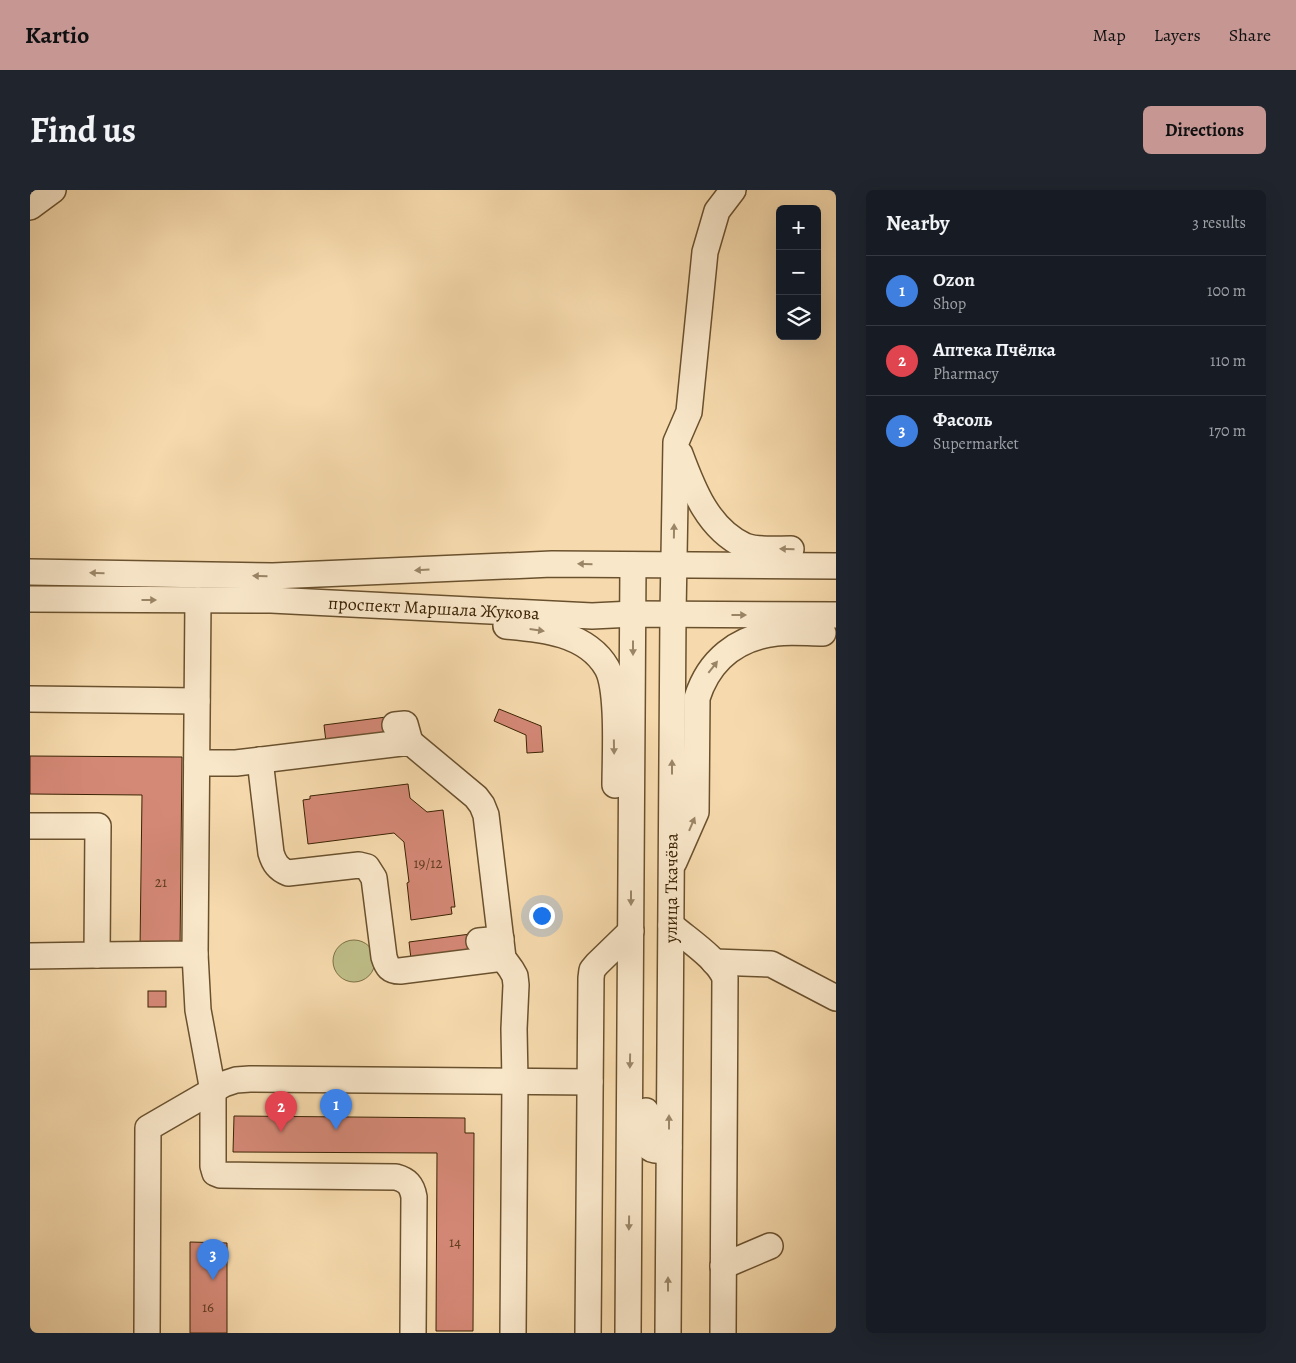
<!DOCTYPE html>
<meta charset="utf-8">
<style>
body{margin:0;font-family:Alegreya,serif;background:#20242c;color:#f1f3f6}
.controls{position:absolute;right:15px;top:15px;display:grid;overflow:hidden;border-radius:8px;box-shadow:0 5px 20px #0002}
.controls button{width:45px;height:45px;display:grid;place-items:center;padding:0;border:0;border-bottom:1px solid #363941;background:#171b24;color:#f1f3f6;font:25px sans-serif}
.you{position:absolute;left:511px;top:725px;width:18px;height:18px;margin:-12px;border:4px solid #fff;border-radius:50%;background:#1a73e8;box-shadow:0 0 0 8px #1a73e833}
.badge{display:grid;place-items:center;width:32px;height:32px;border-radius:50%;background:#c59692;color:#fff;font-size:16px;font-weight:700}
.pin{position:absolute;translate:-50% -41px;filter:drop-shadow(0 1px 2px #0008)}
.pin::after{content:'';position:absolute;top:26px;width:18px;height:15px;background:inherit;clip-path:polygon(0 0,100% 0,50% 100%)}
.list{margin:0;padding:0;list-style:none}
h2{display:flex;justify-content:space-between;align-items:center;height:65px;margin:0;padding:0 20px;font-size:21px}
h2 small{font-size:16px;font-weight:400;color:#9ea1a6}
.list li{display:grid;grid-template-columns:32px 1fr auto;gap:15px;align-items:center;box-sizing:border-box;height:70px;padding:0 20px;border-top:1px solid #363941}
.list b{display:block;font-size:19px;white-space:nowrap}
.list p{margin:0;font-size:16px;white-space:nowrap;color:#9ea1a6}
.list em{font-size:16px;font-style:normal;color:#9ea1a6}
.icon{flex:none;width:28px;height:28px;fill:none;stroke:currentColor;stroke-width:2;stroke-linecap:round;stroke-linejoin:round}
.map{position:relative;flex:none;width:806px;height:1143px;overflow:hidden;border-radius:8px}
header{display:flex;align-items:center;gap:30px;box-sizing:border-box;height:70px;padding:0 25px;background:#c59692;color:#111}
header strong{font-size:24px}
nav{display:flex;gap:28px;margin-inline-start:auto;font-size:18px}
.intro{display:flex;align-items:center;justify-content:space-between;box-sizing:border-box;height:120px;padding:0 30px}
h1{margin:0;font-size:35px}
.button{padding:12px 22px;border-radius:8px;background:#c59692;color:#111;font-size:18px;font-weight:700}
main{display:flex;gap:30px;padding:0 30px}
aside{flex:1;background:#171b24;border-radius:8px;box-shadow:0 5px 20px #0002}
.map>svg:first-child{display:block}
.green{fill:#bfbe88;stroke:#7d7046}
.building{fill:#d48876;stroke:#3b2303}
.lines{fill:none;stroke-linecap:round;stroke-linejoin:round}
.minor-casing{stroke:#6a512e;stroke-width:28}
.minor{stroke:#f9e7ca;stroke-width:25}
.oneway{fill:#9a8566}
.labels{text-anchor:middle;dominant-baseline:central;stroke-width:5;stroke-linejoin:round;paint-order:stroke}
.number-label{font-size:15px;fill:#613c20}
.street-label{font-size:18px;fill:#3b2303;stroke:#f9e7ca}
</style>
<header>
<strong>Kartio</strong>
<nav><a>Map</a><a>Layers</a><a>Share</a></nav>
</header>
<div class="intro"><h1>Find us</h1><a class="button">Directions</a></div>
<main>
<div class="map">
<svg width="806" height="1143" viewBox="0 0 806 1143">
<rect width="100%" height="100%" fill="#f6daad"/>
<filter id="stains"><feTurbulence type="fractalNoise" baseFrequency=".004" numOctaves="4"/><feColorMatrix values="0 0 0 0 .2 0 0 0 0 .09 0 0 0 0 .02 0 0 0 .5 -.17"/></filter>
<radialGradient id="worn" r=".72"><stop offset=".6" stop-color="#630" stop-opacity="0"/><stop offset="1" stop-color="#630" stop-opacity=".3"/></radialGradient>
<circle class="green" cx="324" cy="771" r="21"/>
<g class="building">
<polygon points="469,519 511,536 513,562 497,563 496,545 464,531"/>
<polygon points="364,526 366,543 296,552 294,535"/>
<polygon points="0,566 152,567 150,759 110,759 112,605 0,604"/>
<polygon points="378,594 380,608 397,622 413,620 425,717 421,717 422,724 381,730 377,693 379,692 374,652 364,643 278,654 273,610 280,609 280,606"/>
<polygon points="448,743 450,760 381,769 379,752"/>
<rect x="118" y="801" width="18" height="16"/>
<polygon points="204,926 435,928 435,943 444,943 443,1141 406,1141 407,963 203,962"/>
<polygon points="160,1052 197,1053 197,1143 160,1143"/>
</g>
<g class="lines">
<g class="minor-casing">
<g id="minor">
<polyline points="0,17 23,0"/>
<path d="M650,264C663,299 678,339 715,356C728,361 747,359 761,359"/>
<polyline points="0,382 243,386 522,374 806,376"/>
<path id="s1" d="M0,409L241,410L562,426L603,424L806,425"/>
<path d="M476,436C512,439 557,443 577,478C589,500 585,568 585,595"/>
<polyline points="0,509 167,511"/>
<polyline points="365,535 375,534 380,552"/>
<path d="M230,570L241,663C244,673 248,679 258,683L329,675L337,677L344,688L354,767C357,777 360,781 370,781L473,768"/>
<polyline points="167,573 206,573 380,552 446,607 452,615 456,625 473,768 481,779 485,786 486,795 484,839 485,891 483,1143"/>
<polyline points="0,636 68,636 67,765 0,766"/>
<path d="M644,672L666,622L667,508C679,470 707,448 746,443C761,441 778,443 793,443"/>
<path d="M641,735C658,750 687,768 695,788L693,1143"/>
<polyline points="449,751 471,749"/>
<path d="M165,764L168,820L183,901V976L185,983L190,985L366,987C377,990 382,995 384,1007L383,1143"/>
<polyline points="67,765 165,764 168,410"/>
<polyline points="684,772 741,774 806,808"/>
<path d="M616,921C616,940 609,970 639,957"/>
<polyline points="693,1076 740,1056"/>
<polyline points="117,1143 118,938 194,894 206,890 220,889 560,892"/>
<polyline points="558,1143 561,788 562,780 567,774 601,741"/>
<polyline points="598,1143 603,375"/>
<path id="s2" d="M638,1143L643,424L646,252L659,222L675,62L687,21L703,0"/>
</g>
</g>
<use href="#minor" class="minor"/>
</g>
<defs><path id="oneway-solid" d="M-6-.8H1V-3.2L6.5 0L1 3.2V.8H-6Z" transform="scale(1.25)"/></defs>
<g class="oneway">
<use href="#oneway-solid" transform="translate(644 341) rotate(-89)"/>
<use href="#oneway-solid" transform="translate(757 359) rotate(-179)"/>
<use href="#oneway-solid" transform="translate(555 374) rotate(-179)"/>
<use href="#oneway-solid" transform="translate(392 380) rotate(177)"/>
<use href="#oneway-solid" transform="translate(67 383) rotate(-179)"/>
<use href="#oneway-solid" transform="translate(230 386) rotate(-179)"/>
<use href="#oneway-solid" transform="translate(119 410)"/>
<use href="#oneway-solid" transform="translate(709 425)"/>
<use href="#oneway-solid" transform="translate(507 440) rotate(8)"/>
<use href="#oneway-solid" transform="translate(603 458) rotate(90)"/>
<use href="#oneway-solid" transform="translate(683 477) rotate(-52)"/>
<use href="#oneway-solid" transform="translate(584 557) rotate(89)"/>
<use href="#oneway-solid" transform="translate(642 577) rotate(-90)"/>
<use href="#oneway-solid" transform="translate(662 634) rotate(-67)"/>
<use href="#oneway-solid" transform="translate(601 708) rotate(90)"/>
<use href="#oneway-solid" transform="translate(600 871) rotate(91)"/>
<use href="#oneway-solid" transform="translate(639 932) rotate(-90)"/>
<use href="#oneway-solid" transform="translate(599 1033) rotate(91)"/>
<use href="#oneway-solid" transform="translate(638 1094) rotate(-90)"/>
</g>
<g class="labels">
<g class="number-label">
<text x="398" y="673">19/12</text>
<text x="131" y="692">21</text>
<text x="425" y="1052">14</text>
<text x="178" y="1117">16</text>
</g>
<g class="street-label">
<text stroke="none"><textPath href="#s1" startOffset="404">проспект Маршала Жукова</textPath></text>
<text stroke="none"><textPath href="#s2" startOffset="445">улица Ткачёва</textPath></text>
</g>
</g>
<rect width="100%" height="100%" filter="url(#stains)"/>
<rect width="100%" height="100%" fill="url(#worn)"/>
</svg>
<div class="controls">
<button>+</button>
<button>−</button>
<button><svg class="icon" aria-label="layers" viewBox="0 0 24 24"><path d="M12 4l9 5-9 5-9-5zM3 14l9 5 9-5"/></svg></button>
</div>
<div class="you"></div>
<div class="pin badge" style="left:306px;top:940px;background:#3f7fe0">1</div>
<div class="pin badge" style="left:251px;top:942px;background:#e0444e">2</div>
<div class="pin badge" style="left:183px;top:1090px;background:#3f7fe0">3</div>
</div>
<aside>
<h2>Nearby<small>3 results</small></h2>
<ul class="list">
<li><span class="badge" style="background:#3f7fe0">1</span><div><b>Ozon</b><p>Shop</p></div><em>100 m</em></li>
<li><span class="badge" style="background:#e0444e">2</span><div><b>Аптека Пчёлка</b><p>Pharmacy</p></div><em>110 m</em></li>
<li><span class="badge" style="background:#3f7fe0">3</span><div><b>Фасоль</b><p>Supermarket</p></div><em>170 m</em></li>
</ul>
</aside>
</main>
